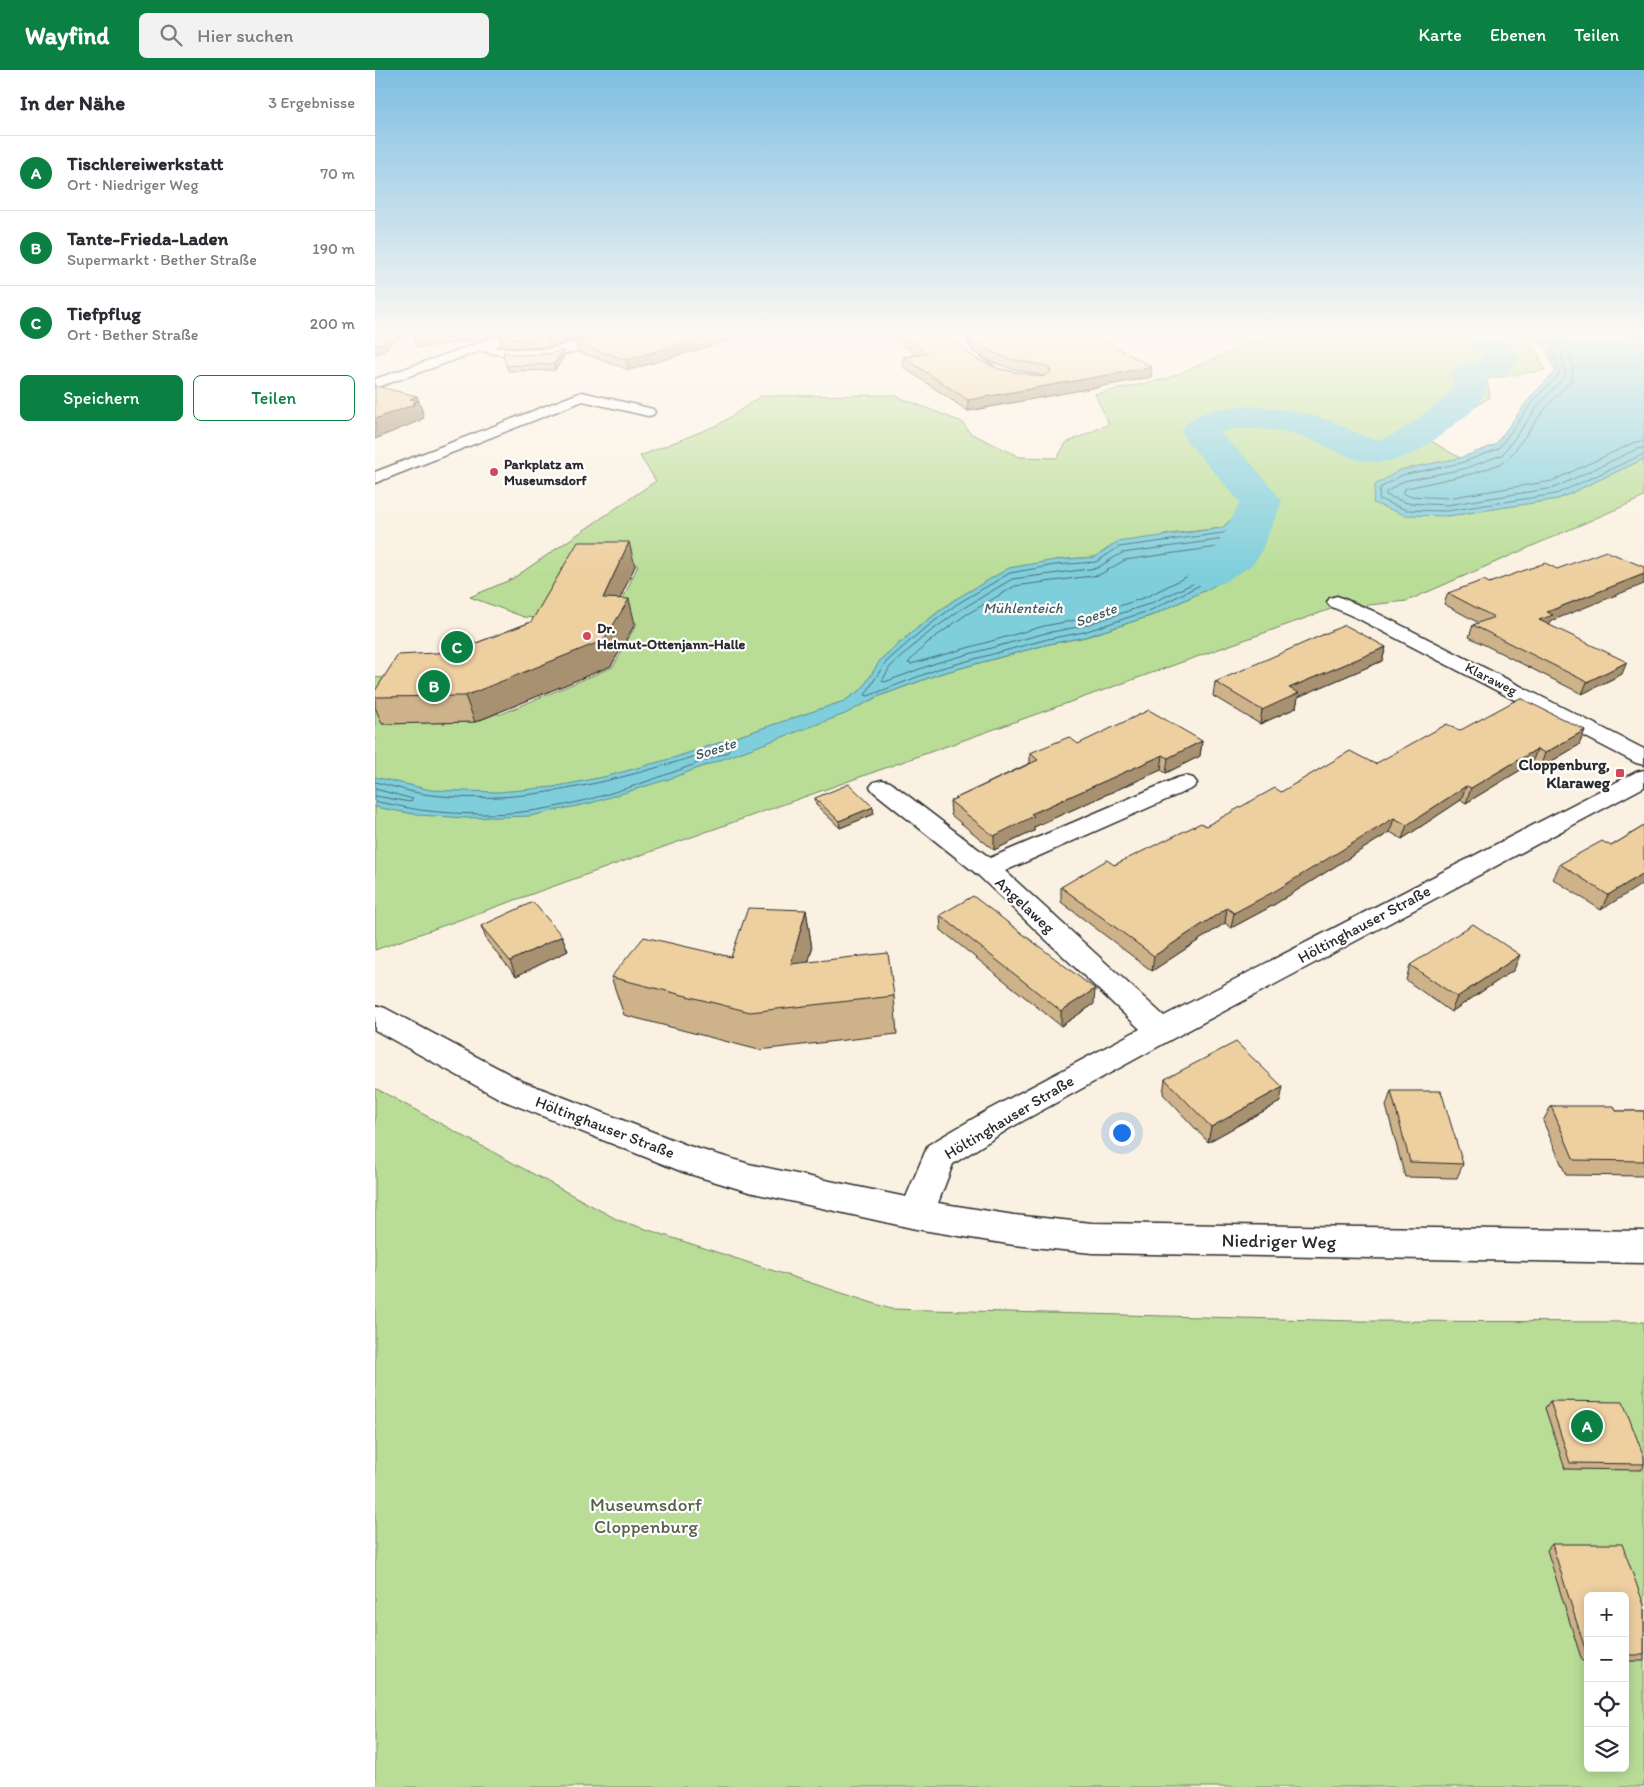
<!DOCTYPE html>
<html lang="de">
<meta charset="utf-8">
<style>
body{margin:0;font-family:Itim,sans-serif;background:#f2f2f3;color:#2b2b33}
.controls{position:absolute;right:15px;bottom:15px;display:grid;overflow:hidden;border-radius:8px;box-shadow:0 2px 12px #0003}
.controls button{width:45px;height:45px;display:grid;place-items:center;padding:0;border:0;border-bottom:1px solid #e1e1e2;background:#fff;color:#2b2b33;font:25px sans-serif}
.you{position:absolute;left:746px;top:1062px;width:18px;height:18px;margin:-12px;border:4px solid #fff;border-radius:50%;background:#1a73e8;box-shadow:0 0 0 8px #1a73e833}
.badge{display:grid;place-items:center;width:32px;height:32px;border-radius:50%;background:#0b8043;color:#fff;font-size:16px;font-weight:700}
.pin{position:absolute;translate:-50% -50%;border:2px solid #fff;box-shadow:0 1px 5px #0006}
.list{margin:0;padding:0;list-style:none}
h2{display:flex;justify-content:space-between;align-items:center;height:65px;margin:0;padding:0 20px;font-size:21px}
h2 small{font-size:16px;font-weight:400;color:#7c7c81}
.list li{display:grid;grid-template-columns:32px 1fr auto;gap:15px;align-items:center;box-sizing:border-box;height:75px;padding:0 20px;border-top:1px solid #e1e1e2}
.list b{display:block;font-size:19px;white-space:nowrap}
.list p{margin:0;font-size:16px;white-space:nowrap;color:#7c7c81}
.list em{font-size:16px;font-style:normal;color:#7c7c81}
.actions{display:flex;gap:10px;padding:15px 20px}
.actions a{flex:1;padding:11px 0;border:1px solid #0b8043;border-radius:8px;text-align:center;font-size:18px;color:#0b8043}
.actions .main{background:#0b8043;color:#fff}
.icon{flex:none;width:28px;height:28px;fill:none;stroke:currentColor;stroke-width:2;stroke-linecap:round;stroke-linejoin:round}
.map{position:relative;flex:none;width:1269px;height:1717px;overflow:hidden}
header{display:flex;align-items:center;gap:30px;box-sizing:border-box;height:70px;padding:0 25px;background:#0b8043;color:#fff}
header strong{font-size:24px}
nav{display:flex;gap:28px;margin-inline-start:auto;font-size:18px}
.search{width:350px;height:45px;background:#f2f2f3;display:flex;align-items:center;gap:12px;box-sizing:border-box;padding:0 18px;border-radius:8px;color:#7c7c81;font-size:19px}
main{display:flex}
aside{flex:1;background:#fff}
.map>svg:first-child{display:block}
.green{fill:#b9dd97;stroke:#728461;fill-rule:evenodd}
.water{fill:#7fcedc;stroke:#5d8d95}
.lines{fill:none;stroke-linecap:round;stroke-linejoin:round}
.shore{stroke:#4d6c72;stroke-width:1}
.river{fill:#7fcedc;fill-rule:evenodd}
.minor-casing{stroke:#2b2b2b;stroke-width:3}
.minor{fill:#fff;fill-rule:evenodd}
.wall{fill:#cdb28a;stroke:#2b2b2b}
.shaded-wall{fill:#a79170;stroke:#2b2b2b}
.building{fill:#eecfa0;stroke:#2b2b2b}
.poi-dot{fill:#d1495b;stroke:#fff;stroke-width:2}
.labels{text-anchor:middle;dominant-baseline:central;stroke-width:4.5;stroke-linejoin:round;paint-order:stroke}
.far-poi-label{font-size:14px;font-weight:bold;fill:#2b2b2b;stroke:#fff;text-anchor:start}
.far-street-label{font-size:14px;fill:#2b2b2b;stroke:#fff}
.far-water-label{font-size:15px;font-style:italic;fill:#445c60;stroke:#fff}
.poi-label{font-size:16px;font-weight:bold;fill:#2b2b2b;stroke:#fff;text-anchor:end}
.street-label{font-size:16px;fill:#2b2b2b;stroke:#fff}
.near-street-label{font-size:19px;fill:#2b2b2b;stroke:#fff}
.near-park-label{font-size:19px;fill:#56604b;stroke:#fff}
</style>
<header>
<strong>Wayfind</strong>
<div class="search"><svg class="icon" aria-label="search" viewBox="0 0 24 24"><circle cx="10" cy="10" r="6"/><path d="M15 15l6 6"/></svg>Hier suchen</div>
<nav><a>Karte</a><a>Ebenen</a><a>Teilen</a></nav>
</header>
<main>
<aside>
<h2>In der Nähe<small>3 Ergebnisse</small></h2>
<ul class="list">
<li><span class="badge">A</span><div><b>Tischlereiwerkstatt</b><p>Ort · Niedriger Weg</p></div><em>70 m</em></li>
<li><span class="badge">B</span><div><b>Tante-Frieda-Laden</b><p>Supermarkt · Bether Straße</p></div><em>190 m</em></li>
<li><span class="badge">C</span><div><b>Tiefpflug</b><p>Ort · Bether Straße</p></div><em>200 m</em></li>
</ul>
<div class="actions"><a class="main">Speichern</a><a>Teilen</a></div>
</aside>
<div class="map">
<svg width="1269" height="1717" viewBox="0 0 1269 1717">
<rect width="100%" height="100%" fill="#faf1e2"/>
<filter id="ink" filterUnits="userSpaceOnUse"><feTurbulence type="fractalNoise" baseFrequency=".02" numOctaves="2"/><feDisplacementMap in="SourceGraphic" scale="10" xChannelSelector="R" yChannelSelector="G"/><feConvolveMatrix kernelMatrix="1 2 1 2 8 2 1 2 1" color-interpolation-filters="sRGB"/></filter>
<g filter="url(#ink)">
<g class="green">
<path d="M898,264H1140L1161,280L1170,300L1112,309L1115,327L1051,368L1085,388L1025,400L1073,446L1183,429L1269,389V427L1032,531L956,539L0,880V607L33,611L8,654L100,652L123,643L124,645L238,597L262,553L238,552L263,495H207L177,549L149,547L95,527L137,509L281,411L265,386L343,355L386,326L518,325L587,352L595,363L645,387L682,388L691,373L734,354L720,324L791,309ZM877,431L833,519L778,545L711,567L674,574L564,604L502,627L506,589L541,559L579,530L680,490L720,487L793,464L847,458Z"/>
<path d="M0,1018L243,1150L516,1239L981,1251L1269,1252V1717H0ZM1213,1526H1250V1698H1213Z"/>
</g>
<g class="water">
<polygon points="1152,264 1269,264 1269,389 1183,429 1073,446 1030,445 998,433 1000,415 1025,400 1085,388 1120,375 1157,325 1180,302 1171,277"/>
<polygon points="877,431 894,432 893,453 874,496 833,519 778,545 710,567 674,574 564,604 502,627 470,644 294,709 216,733 155,746 91,748 44,745 0,737 0,707 56,720 124,722 178,717 233,706 298,688 469,631 487,619 506,589 541,559 579,530 634,498 680,490 720,487 742,472 847,458"/>
</g>
<g class="lines">
<g class="shore">
<polyline points="1161,264 1175,274 1185,303 1161,328 1123,379 1086,393 1027,405 1005,418 1004,429 1031,440 1072,441 1181,424 1269,384"/>
<polyline points="1173,264 1186,283 1191,305 1166,332 1127,385 1088,399 1029,411 1011,422 1011,425 1032,433 1072,435 1179,418 1262,379 1269,378"/>
<polyline points="1185,264 1198,295 1197,309 1172,336 1134,388 1125,394 1100,403 1032,418 1028,420 1028,423 1034,426 1072,428 1177,411 1260,372 1269,371"/>
<polygon points="879,436 888,437 888,452 870,492 776,540 709,562 673,569 563,599 493,626 490,625 510,593 544,563 582,534 635,503 680,495 721,492 744,477 848,463"/>
<polygon points="880,444 882,451 865,488 828,509 774,534 708,556 671,563 561,593 510,612 507,611 515,597 548,567 585,540 637,509 722,498 747,483 850,469"/>
<polygon points="860,472 863,474 859,483 771,527 706,549 669,556 536,594 533,593 552,573 589,546 640,516 724,505 750,490 850,476"/>
<path d="M0,712C18,716 37,723 56,725C156,737 256,706 351,677L354,679L353,682C276,710 197,743 114,744C91,744 68,743 45,740C30,738 15,733 0,732"/>
<polyline points="0,719 38,729 35,732 0,726"/>
</g>
<path class="river" d="M1086,264C1113,264 1133,259 1145,289L1133,302L1112,310C1112,331 1095,343 1080,354C1057,371 1037,390 1007,392C981,394 958,379 935,369C916,362 895,359 875,359C865,359 854,358 845,363L877,394L907,431L885,484L878,494L848,513L832,517L816,513L809,503L816,493L843,476L865,432L811,370L806,360C833,321 923,339 961,353C975,359 991,371 1007,369C1022,367 1060,335 1073,325C1079,318 1076,312 1078,305C1082,293 1101,292 1111,287L1090,271Z"/>
<g class="minor-casing">
<g id="minor">
<polygon points="0,264 25,264 23,267 0,271"/>
<polygon points="130,264 149,264 119,277 144,280 175,279 228,264 247,264 245,267 210,279 175,287 144,288 105,281 0,318 0,309"/>
<path d="M574,264H587L598,282L618,296L620,299L618,302C599,307 581,279 574,264Z"/>
<polygon points="207,322 278,339 280,342 278,345 273,346 208,331 0,413 0,402"/>
<polygon points="962,526 998,541 1269,679 1269,695 1261,693 984,549 955,536 952,532 955,528"/>
<polygon points="1269,700 1269,717 797,969 635,1058 578,1094 563,1133 639,1145 717,1153 1269,1161 1269,1193 717,1183 639,1175 541,1159 374,1122 308,1102 127,1030 0,960 0,935 10,938 149,1012 314,1076 374,1094 531,1127 553,1075 613,1040 765,959 603,805 499,722 495,717 499,712 507,710 515,712 615,788 802,708 810,706 818,708 822,713 818,718 630,801 789,946 1261,702"/>
</g>
</g>
<use href="#minor" class="minor"/>
</g>
<g class="wall">
<polygon points="220,264 175,277 144,278 127,276 124,266"/>
<polygon points="511,264 578,264 581,270 591,281 601,289 624,299 667,307 669,306 634,298 614,291 597,275 590,264 717,264 776,307 593,341 528,297 528,287 542,285"/>
<polygon points="354,266 355,270 254,300 204,282 201,273"/>
<polygon points="128,282 143,285 174,284 189,286 180,300 133,301"/>
<polygon points="260,496 245,528 260,554 236,596 100,652 7,654 0,637 0,621 78,582 156,552"/>
<polygon points="1073,523 1176,551 1174,555 1247,604 1207,624 1094,567 1098,555 1104,553 1069,534"/>
<polygon points="1011,577 1007,591 923,627 921,638 885,654 838,626 840,612"/>
<polygon points="1210,660 1204,675 1165,698 1157,693 1091,733 1086,730 1027,769 1015,762 897,836 856,858 850,853 777,901 686,832 686,817 739,795 831,756 906,722 1000,694 1084,661"/>
<polygon points="827,671 825,686 791,703 786,700 659,757 659,761 619,780 576,745 575,731 655,693 655,683 703,674"/>
<polygon points="440,728 499,744 465,758 441,735"/>
<polygon points="1269,756 1226,840 1178,809 1185,794 1236,776"/>
<polygon points="431,840 437,879 433,892 519,926 522,964 384,980 249,945 236,907 356,887"/>
<polygon points="565,845 719,934 686,956 566,860"/>
<polygon points="106,856 187,866 193,881 141,906 112,871"/>
<polygon points="1035,895 1139,900 1076,942 1031,910"/>
<polygon points="790,1009 905,1032 833,1072 788,1024"/>
<polygon points="1016,1021 1088,1094 1082,1108 1030,1107 1011,1036"/>
<polygon points="1176,1036 1241,1041 1269,1041 1269,1106 1191,1105 1168,1051"/>
<polygon points="1175,1331 1269,1387 1269,1396 1266,1400 1190,1399 1170,1338"/>
<polygon points="1177,1474 1269,1535 1269,1591 1250,1591 1250,1526 1213,1526 1213,1591 1207,1591 1172,1480"/>
</g>
<g class="shaded-wall">
<polygon points="14,264 16,264 18,270 9,282 0,284 0,275"/>
<polygon points="71,264 123,264 110,269 42,278 39,269"/>
<polygon points="184,264 220,264 175,277 172,268"/>
<polygon points="339,264 363,264 354,266 355,270 254,300 252,290"/>
<polygon points="188,280 189,286 180,300 179,294"/>
<polygon points="777,297 776,307 593,341 593,330"/>
<polygon points="42,326 48,343 47,343 49,348 46,349 46,350 0,369 0,349 35,329"/>
<polygon points="254,472 260,496 234,553 228,528"/>
<polygon points="1269,504 1269,514 1176,551 1174,557 1164,550 1172,542"/>
<polygon points="254,529 260,554 236,596 100,652 90,626"/>
<polygon points="1011,577 1007,591 923,627 921,638 885,654 887,640 914,618"/>
<polygon points="1252,592 1247,604 1207,624 1212,612"/>
<polygon points="1210,660 1204,675 1165,698 1170,683"/>
<polygon points="827,671 825,686 791,703 793,688"/>
<polygon points="1162,679 1157,693 1091,733 1096,718"/>
<polygon points="788,685 786,700 659,757 659,761 619,780 619,766 656,744"/>
<polygon points="1091,716 1086,730 1027,769 1032,755"/>
<polygon points="498,737 499,744 465,758 464,751"/>
<polygon points="1019,748 1015,762 897,836 856,858 859,843"/>
<polygon points="1269,803 1269,813 1226,840 1233,825"/>
<polygon points="852,838 850,853 777,901 779,886"/>
<polygon points="431,840 437,879 423,932 416,894"/>
<polygon points="187,866 193,881 141,906 135,891"/>
<polygon points="1145,885 1139,900 1076,942 1082,927"/>
<polygon points="720,919 719,934 686,956 686,941"/>
<polygon points="908,1017 905,1032 833,1072 836,1057"/>
</g>
<g class="building">
<polygon points="0,264 14,264 7,274 0,275"/>
<polygon points="38,264 71,264 39,269"/>
<polygon points="128,264 184,264 172,268 142,269 124,266"/>
<polygon points="228,264 339,264 252,290 201,273"/>
<polygon points="524,264 578,264 581,270 591,281 601,289 624,299 667,307 676,302 673,296 634,289 614,281 595,264 717,264 777,297 593,330 528,287 553,284"/>
<polygon points="188,280 179,294 131,296 128,282 143,285 174,284"/>
<polygon points="0,316 42,326 35,329 43,331 38,333 41,334 0,349"/>
<polygon points="203,472 254,472 228,528 254,529 229,570 90,626 0,627 0,621 23,585 78,582 156,552"/>
<polygon points="1231,481 1269,497 1269,504 1172,542 1178,545 1164,550 1252,592 1212,612 1098,555 1119,547 1073,523 1109,510 1114,513 1170,493 1182,499"/>
<polygon points="970,555 1011,577 914,618 924,623 887,640 840,612"/>
<polygon points="1145,628 1210,660 1170,683 1162,679 1096,718 1091,716 1032,755 1019,748 900,821 859,843 852,838 779,886 686,817 732,790 739,795 826,753 831,756 900,718 906,722 975,681 1000,694 1072,654 1084,661"/>
<polygon points="774,640 827,671 793,688 788,685 656,744 659,746 619,766 575,731 663,690 655,683 694,667 703,674"/>
<polygon points="474,714 498,737 464,751 440,728"/>
<polygon points="1269,756 1269,803 1233,825 1185,794 1227,771 1236,776"/>
<polygon points="598,826 720,919 686,941 565,845"/>
<polygon points="158,832 187,866 135,891 106,856"/>
<polygon points="373,838 431,840 416,894 513,883 519,926 375,942 236,907 269,867 356,887"/>
<polygon points="1098,854 1145,885 1082,927 1035,895"/>
<polygon points="861,972 908,1017 836,1057 790,1009"/>
<polygon points="1016,1021 1066,1021 1088,1094 1035,1092"/>
<polygon points="1176,1036 1239,1036 1241,1041 1269,1041 1269,1091 1199,1090"/>
<polygon points="1175,1331 1248,1332 1269,1387 1269,1394 1195,1393"/>
<polygon points="1177,1474 1247,1474 1269,1535 1269,1585 1250,1585 1250,1526 1213,1526 1212,1585"/>
</g>
</g>
<linearGradient id="sky" x2="0" y2="1"><stop stop-color="#7ebee3"/><stop offset="0.52" stop-color="#fdf9f2"/><stop offset="1" stop-color="#fdf9f2" stop-opacity="0"/></linearGradient>
<rect width="1269" height="505" fill="url(#sky)"/>
<g class="poi-dot">
<circle cx="119" cy="402" r="5"/>
<circle cx="212" cy="566" r="5"/>
<rect x="1240" y="698" width="10" height="10" rx="2.5"/>
</g>
<g class="labels">
<g class="far-poi-label">
<text x="129" y="394">Parkplatz am<tspan x="129" dy="16">Museumsdorf</tspan></text>
<text x="222" y="558">Dr.<tspan x="222" dy="16">Helmut-Ottenjann-Halle</tspan></text>
</g>
<g class="far-street-label">
<text transform="translate(1116 609) rotate(27)">Klaraweg</text>
</g>
<g class="far-water-label">
<text x="648" y="538">Mühlenteich</text>
<text transform="translate(721 545) rotate(-20)">Soeste</text>
<text transform="translate(340 679) rotate(-18)">Soeste</text>
</g>
<g class="poi-label">
<text x="1235" y="694">Cloppenburg,<tspan x="1235" dy="18">Klaraweg</tspan></text>
</g>
<g class="street-label">
<text transform="translate(650 835) rotate(43)">Angelaweg</text>
<text transform="translate(989 854) rotate(-28)">Höltinghauser Straße</text>
<text transform="translate(634 1047) rotate(-31)">Höltinghauser Straße</text>
<text transform="translate(230 1057) rotate(21)">Höltinghauser Straße</text>
</g>
<g class="near-street-label">
<text transform="translate(904 1171) rotate(1)">Niedriger Weg</text>
</g>
<g class="near-park-label">
<text x="271" y="1434">Museumsdorf<tspan x="271" dy="22">Cloppenburg</tspan></text>
</g>
</g>
</svg>
<div class="controls">
<button>+</button>
<button>−</button>
<button><svg class="icon" aria-label="locate" viewBox="0 0 24 24"><circle cx="12" cy="12" r="6"/><path d="M12 2v4M12 18v4M2 12h4M18 12h4"/></svg></button>
<button><svg class="icon" aria-label="layers" viewBox="0 0 24 24"><path d="M12 4l9 5-9 5-9-5zM3 14l9 5 9-5"/></svg></button>
</div>
<div class="you"></div>
<div class="pin badge" style="left:1212px;top:1356px">A</div>
<div class="pin badge" style="left:59px;top:616px">B</div>
<div class="pin badge" style="left:82px;top:577px">C</div>
</div>
</main>
